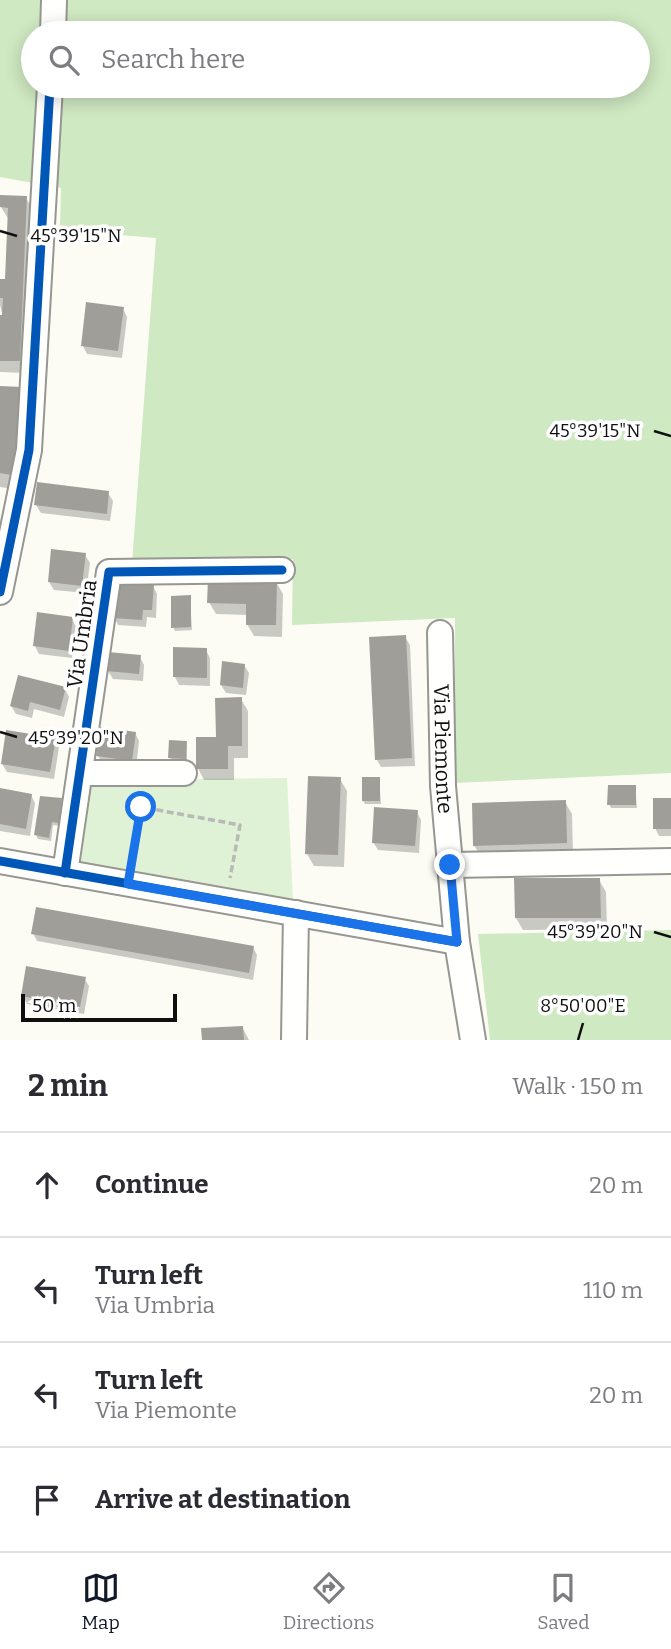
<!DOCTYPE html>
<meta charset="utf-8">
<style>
body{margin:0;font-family:Bitter,serif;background:#f2f2f3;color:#2b2b33}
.scale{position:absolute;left:21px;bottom:18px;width:156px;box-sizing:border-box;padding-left:7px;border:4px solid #0f0f0f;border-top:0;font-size:19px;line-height:24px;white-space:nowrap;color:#0f0f0f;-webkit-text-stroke:5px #fff;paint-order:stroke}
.stop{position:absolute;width:21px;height:21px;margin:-16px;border:5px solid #1a73e8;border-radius:50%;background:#fff}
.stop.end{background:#1a73e8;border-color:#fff;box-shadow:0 2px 7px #0008}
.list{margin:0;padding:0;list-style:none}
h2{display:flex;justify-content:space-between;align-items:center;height:91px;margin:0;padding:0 28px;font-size:30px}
h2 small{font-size:23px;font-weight:400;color:#7c7c81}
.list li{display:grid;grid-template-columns:46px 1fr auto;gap:21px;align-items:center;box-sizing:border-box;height:105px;padding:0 28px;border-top:2px solid #e1e1e2}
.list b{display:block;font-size:26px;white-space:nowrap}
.list p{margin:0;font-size:23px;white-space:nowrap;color:#7c7c81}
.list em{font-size:23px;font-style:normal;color:#7c7c81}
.icon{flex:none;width:38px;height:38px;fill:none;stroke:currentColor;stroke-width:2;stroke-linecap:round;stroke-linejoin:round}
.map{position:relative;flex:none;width:671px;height:1040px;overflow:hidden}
.search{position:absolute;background:#fff;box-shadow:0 4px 18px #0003;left:21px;right:21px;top:21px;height:77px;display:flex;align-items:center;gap:18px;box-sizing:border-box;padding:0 24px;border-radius:38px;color:#7c7c81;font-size:26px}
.sheet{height:511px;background:#fff}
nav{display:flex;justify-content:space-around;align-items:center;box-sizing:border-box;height:98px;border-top:2px solid #e1e1e2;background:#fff;font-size:19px;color:#7c7c81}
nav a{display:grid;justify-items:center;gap:4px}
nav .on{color:#111827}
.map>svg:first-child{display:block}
.green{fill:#e0f2d5}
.forest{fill:#cfe9c2;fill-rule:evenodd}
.shadow{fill:#0003}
.building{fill:#a09e99}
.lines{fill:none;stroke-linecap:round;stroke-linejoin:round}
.minor-casing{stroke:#969692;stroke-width:28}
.path{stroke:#b9b9b8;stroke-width:3.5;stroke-dasharray:7 3.5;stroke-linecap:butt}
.minor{stroke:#fffffd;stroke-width:24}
.cycleway-casing{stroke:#fff;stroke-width:13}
.cycleway{stroke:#0057b8;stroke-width:9}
.route{stroke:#1a73e8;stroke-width:9}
.ticks{fill:none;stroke:#0f0f0f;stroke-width:2.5}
.labels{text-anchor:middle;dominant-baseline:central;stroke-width:7;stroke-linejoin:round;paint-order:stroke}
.street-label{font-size:21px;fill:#0f0f0f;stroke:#fff}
.ticks-label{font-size:18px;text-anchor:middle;fill:#0f0f0f;stroke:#fff;stroke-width:7;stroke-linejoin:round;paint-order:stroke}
</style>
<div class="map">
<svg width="671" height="1040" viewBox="0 0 671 1040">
<rect width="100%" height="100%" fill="#fcfcf4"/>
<polygon class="green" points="287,778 293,900 78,863 88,780"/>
<g class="forest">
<path d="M0,0H671V773L455,783V618L292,625L293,559L132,564L156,238L60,230L61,188L0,177ZM33,33H638V86H33Z"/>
<polygon points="671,930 671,1040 490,1040 478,934"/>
</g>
<g class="shadow">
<polygon points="26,198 33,210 26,373 0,372 0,317 3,317 0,305 0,281 6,281 9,220 1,207"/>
<polygon points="123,309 127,317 122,358 87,354 83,346"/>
<polygon points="0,387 20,490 0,487"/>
<polygon points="108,493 113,501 110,521 41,513 36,505"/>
<polygon points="85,555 90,563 86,593 54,590 49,582"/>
<polygon points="276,582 283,594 282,637 254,636 247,624 248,615 216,614 209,602"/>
<polygon points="153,586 157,594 156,618 147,617 146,627 118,625 114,617"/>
<polygon points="190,597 192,630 175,631 173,627"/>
<polygon points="72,619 76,627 72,658 39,654 35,646"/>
<polygon points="405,637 410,645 415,766 381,767 377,760"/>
<polygon points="206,650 210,658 210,686 179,685 175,677"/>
<polygon points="140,657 144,665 143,681 113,679 108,671"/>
<polygon points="244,665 249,673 246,695 226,693 221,685"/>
<polygon points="65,689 69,697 64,717 34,709 32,718 16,714 11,706"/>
<polygon points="241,699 248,711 248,758 234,758 234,780 204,780 198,768"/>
<polygon points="135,733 139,741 136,768 103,764 98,756"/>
<polygon points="55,739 59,747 54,779 7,772 2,764"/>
<polygon points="185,743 187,746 187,762 172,761 170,757"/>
<polygon points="340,779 347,791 344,867 314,866 307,854"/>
<polygon points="379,779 381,804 365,804 363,801"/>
<polygon points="635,787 637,808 611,808 609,804"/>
<polygon points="0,790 31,795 35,803 30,836 0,831"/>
<polygon points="671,799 671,836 659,836 655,828"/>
<polygon points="61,800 63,804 60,826 53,825 51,841 38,839 36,835"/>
<polygon points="565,802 572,814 573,855 481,857 474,845"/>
<polygon points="417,812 421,820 419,853 378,850 373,842"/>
<polygon points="599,880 606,892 607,929 523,930 516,918"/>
<polygon points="33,933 253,947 257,955 253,980 37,941"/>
<polygon points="84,978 89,986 84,1014 27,1004 23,996"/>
<polygon points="242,1027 249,1040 204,1040"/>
</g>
<g class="building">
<polygon points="0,195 27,196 20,361 0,361 0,315 2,315 3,298 0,298 0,279 5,279 8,208 0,207"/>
<polygon points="86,302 124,307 118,351 81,346"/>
<polygon points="0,386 22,387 19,445 11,475 0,473"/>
<polygon points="37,482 109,491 107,514 34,505"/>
<polygon points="51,549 86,553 82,586 48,582"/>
<polygon points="208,579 277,581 276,625 246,625 246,604 207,603"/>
<polygon points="114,581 154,584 152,610 143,610 142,620 112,618"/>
<polygon points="191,595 191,627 171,628 171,596"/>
<polygon points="37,612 73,617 69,651 33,646"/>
<polygon points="406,635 412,758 375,760 369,637"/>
<polygon points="173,647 207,648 207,678 173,677"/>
<polygon points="108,652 141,655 139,674 106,671"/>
<polygon points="222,661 245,664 243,688 220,685"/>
<polygon points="18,675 66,687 60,710 30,702 28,711 10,706"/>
<polygon points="242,697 242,746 228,746 228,769 196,769 196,737 216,737 215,698"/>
<polygon points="100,727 136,732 132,761 96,756"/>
<polygon points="6,730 56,738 50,772 1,764"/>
<polygon points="169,740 187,741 186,759 168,758"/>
<polygon points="308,776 341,777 338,855 305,854"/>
<rect x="362" y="777" width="18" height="24"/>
<polygon points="608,785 636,785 636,805 607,805"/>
<polygon points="0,788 32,794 26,829 0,824"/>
<polygon points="40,796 62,798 59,823 52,822 49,838 34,835"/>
<rect x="653" y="798" width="18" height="31"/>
<polygon points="566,800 567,843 473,846 472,803"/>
<polygon points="374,807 418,810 415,846 372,843"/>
<polygon points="514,878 600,878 601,918 515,918"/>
<polygon points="36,907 254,946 249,973 31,934"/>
<polygon points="26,966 86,977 80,1007 21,996"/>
<polygon points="243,1026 244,1040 202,1040 201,1028"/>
</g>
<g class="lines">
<g class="minor-casing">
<g id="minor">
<polyline points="53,33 54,0"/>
<polyline points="0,592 29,450 50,86"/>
<path id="s1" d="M440,633L443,786L457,942L473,1040"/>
<polyline points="80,773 184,773"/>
<polyline points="0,861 457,942"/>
<polyline points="450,865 671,861"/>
<polyline points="65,873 109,572 282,570"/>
<polyline points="294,1040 296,913"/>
</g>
</g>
<polyline class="path" points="131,864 141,807 240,825 230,878"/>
<use href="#minor" class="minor"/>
<g class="cycleway-casing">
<g id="cycleway">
<polyline points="0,592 29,450 50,86"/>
<polyline points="0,861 457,942"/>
<polyline points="65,873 109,572 282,570"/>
</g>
</g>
<use href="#cycleway" class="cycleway"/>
</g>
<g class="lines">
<polyline class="route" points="141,807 128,884 457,942 450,865"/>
</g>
<path class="ticks" d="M0,231L17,236M654,431L671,436M0,732L17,737M654,932L671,937M578,1040L583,1023"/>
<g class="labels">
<g class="street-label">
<text transform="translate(82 634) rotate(-82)">Via Umbria</text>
<text stroke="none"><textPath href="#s1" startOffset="116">Via Piemonte</textPath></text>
</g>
</g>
<g class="ticks-label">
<text x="76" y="242">45°39'15"N</text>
<text x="595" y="437">45°39'15"N</text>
<text x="76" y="744">45°39'20"N</text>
<text x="595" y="938">45°39'20"N</text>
<text x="583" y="1012">8°50'00"E</text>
</g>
</svg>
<div class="scale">50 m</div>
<div class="stop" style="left:141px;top:807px"></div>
<div class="stop end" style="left:450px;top:865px"></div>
<div class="search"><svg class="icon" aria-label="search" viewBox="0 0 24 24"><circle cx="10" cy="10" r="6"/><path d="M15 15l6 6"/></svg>Search here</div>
</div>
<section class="sheet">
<h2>2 min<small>Walk · 150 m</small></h2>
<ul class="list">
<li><svg class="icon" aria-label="ahead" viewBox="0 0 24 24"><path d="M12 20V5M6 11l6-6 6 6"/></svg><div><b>Continue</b></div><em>20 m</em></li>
<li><svg class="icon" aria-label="left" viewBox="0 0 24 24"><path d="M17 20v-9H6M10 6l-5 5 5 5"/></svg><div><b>Turn left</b><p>Via Umbria</p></div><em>110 m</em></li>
<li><svg class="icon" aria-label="left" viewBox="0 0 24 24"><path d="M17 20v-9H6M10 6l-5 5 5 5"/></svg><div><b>Turn left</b><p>Via Piemonte</p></div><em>20 m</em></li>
<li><svg class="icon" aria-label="arrive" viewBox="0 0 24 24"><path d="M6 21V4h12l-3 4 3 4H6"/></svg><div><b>Arrive at destination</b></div></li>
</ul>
</section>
<nav>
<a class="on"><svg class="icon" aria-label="map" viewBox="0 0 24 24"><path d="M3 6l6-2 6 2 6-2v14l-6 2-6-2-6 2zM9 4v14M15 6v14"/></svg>Map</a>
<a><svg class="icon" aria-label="directions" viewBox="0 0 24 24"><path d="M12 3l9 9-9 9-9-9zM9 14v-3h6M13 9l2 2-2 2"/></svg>Directions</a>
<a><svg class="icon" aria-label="saved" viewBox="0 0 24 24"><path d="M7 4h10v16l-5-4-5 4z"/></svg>Saved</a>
</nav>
